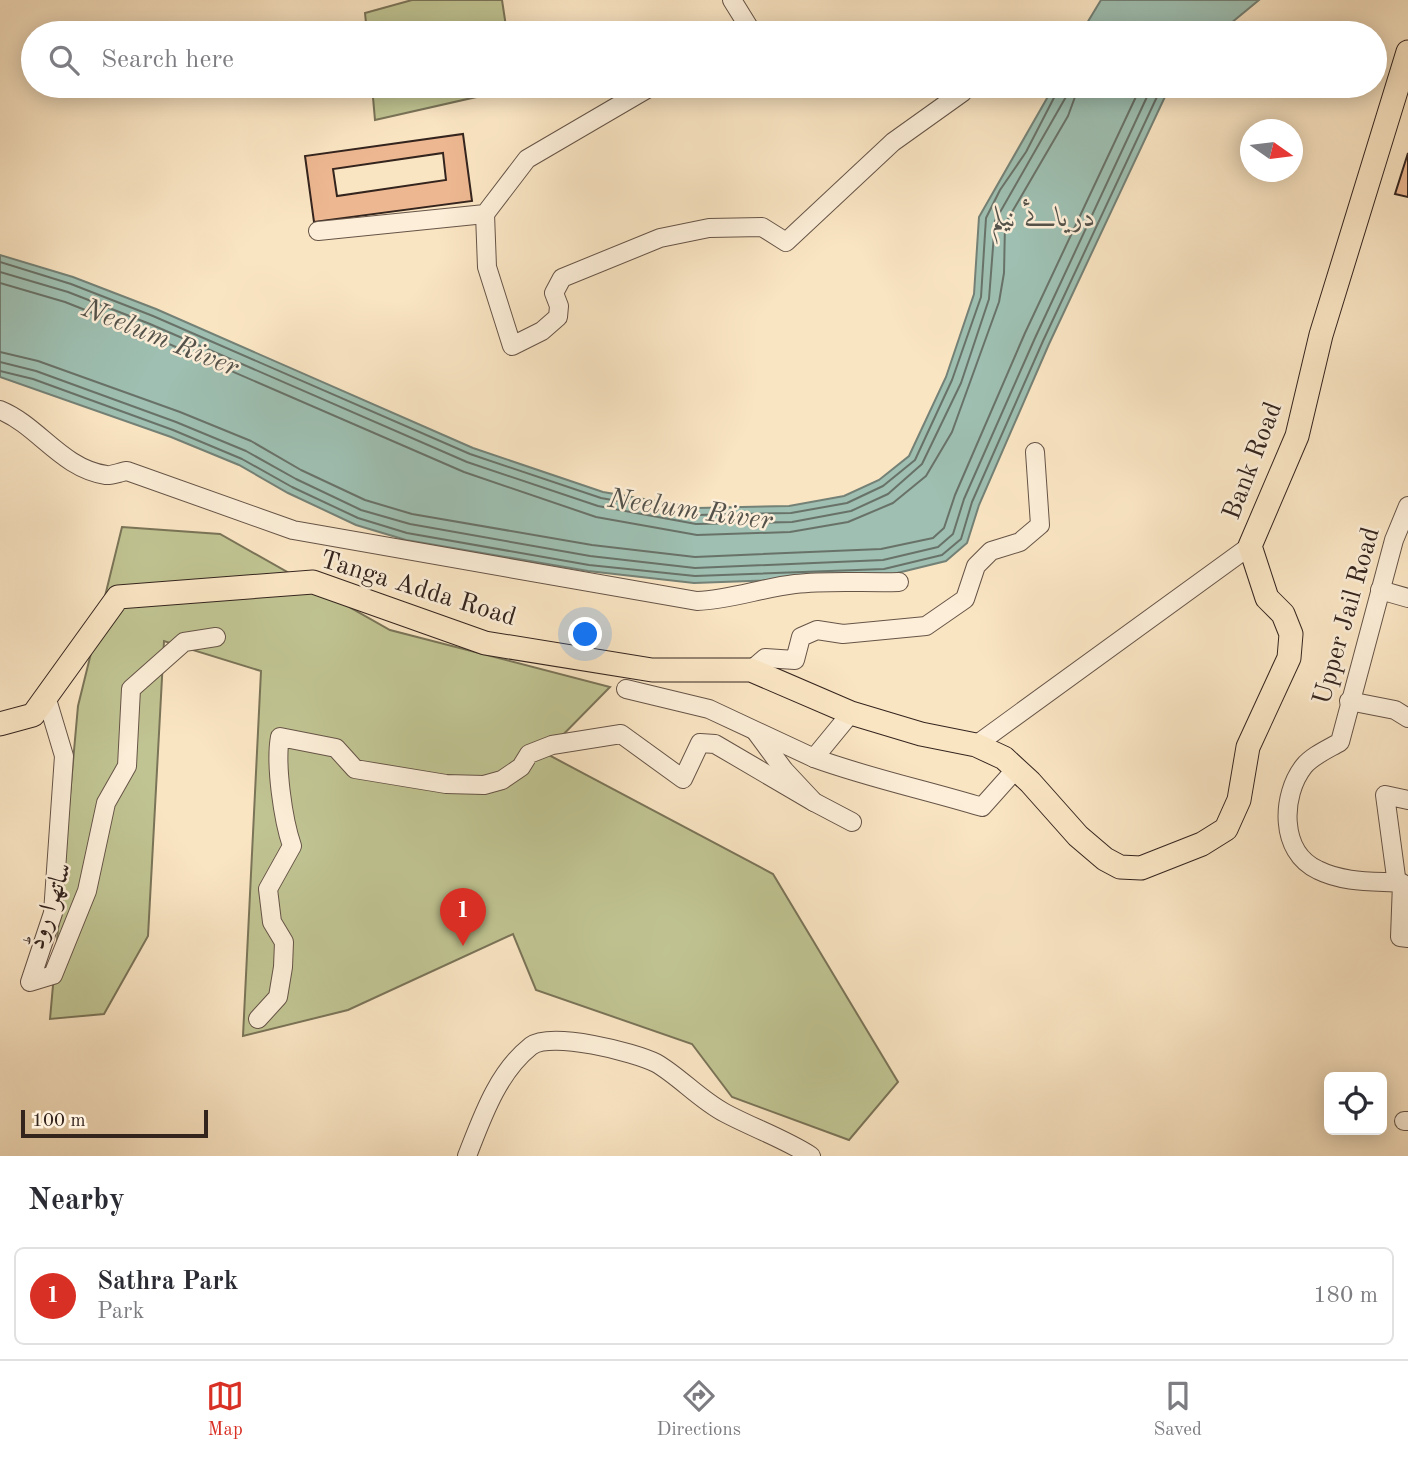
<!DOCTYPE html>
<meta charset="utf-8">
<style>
body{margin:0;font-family:"Old Standard TT",Amiri,serif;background:#f7f7f7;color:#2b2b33}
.controls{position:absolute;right:21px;bottom:21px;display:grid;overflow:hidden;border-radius:10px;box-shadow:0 4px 18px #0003}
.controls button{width:63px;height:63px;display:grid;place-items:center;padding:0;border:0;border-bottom:2px solid #e1e1e2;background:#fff;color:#2b2b33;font:35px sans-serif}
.compass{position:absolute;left:1240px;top:119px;width:63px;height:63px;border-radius:50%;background:#fff;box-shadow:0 4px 18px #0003;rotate:104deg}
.scale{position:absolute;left:21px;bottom:18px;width:187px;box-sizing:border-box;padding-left:7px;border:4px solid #34241e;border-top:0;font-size:19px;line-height:24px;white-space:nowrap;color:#34241e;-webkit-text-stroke:5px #fceed8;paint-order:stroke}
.you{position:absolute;left:586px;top:635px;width:24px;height:24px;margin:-18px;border:5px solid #fff;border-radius:50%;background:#1a73e8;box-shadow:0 0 0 10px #1a73e833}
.badge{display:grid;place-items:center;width:46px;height:46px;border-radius:50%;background:#d93025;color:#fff;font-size:23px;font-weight:700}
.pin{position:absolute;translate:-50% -58px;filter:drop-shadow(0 2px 4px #0008)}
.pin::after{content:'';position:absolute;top:37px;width:24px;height:21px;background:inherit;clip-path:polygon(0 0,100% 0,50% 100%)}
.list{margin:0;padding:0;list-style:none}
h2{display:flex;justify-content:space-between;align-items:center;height:91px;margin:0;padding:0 28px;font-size:30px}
h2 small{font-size:23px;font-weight:400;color:#7c7c81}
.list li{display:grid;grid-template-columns:46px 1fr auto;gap:21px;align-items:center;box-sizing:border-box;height:98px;margin:0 14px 14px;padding:0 14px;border:2px solid #e1e1e2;border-radius:10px}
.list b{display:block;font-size:26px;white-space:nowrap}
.list p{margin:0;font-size:23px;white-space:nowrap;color:#7c7c81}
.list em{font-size:23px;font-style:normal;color:#7c7c81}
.icon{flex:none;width:38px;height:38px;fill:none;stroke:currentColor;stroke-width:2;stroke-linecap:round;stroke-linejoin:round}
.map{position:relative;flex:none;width:1408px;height:1156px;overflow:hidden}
.search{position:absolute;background:#fff;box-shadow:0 4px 18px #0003;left:21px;right:21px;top:21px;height:77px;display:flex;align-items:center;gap:18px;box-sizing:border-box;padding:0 24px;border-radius:38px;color:#7c7c81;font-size:26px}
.sheet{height:203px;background:#fff}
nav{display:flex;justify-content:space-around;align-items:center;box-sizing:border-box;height:98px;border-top:2px solid #e1e1e2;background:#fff;font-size:19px;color:#7c7c81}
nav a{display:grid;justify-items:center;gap:4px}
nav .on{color:#d93025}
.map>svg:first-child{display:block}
.green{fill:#c0c492;stroke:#7a7458;stroke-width:2}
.water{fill:#9ebfb1;stroke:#748176;stroke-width:2}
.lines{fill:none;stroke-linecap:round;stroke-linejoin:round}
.shore{stroke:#697268;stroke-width:2}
.building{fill:#edb891;stroke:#34241e;stroke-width:2;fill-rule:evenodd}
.minor-casing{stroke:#665447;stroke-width:20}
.major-casing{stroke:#34241e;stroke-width:25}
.minor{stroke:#fceed8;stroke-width:18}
.major{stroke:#fae5c3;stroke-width:23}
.labels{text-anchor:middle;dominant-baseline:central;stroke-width:5;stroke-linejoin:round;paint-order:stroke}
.street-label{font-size:26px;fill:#34241e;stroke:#fceed8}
.water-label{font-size:28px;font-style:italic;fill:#54524a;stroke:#fceed8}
</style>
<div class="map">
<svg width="1408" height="1156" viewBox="0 0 1408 1156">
<rect width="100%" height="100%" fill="#fae5c3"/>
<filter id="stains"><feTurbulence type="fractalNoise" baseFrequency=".00286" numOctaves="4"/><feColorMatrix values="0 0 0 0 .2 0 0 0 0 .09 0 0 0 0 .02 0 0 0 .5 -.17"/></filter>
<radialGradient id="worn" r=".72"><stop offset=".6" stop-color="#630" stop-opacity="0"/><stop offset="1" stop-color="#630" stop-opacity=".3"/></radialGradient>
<g class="green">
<polygon points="412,0 502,0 507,33 367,33 365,13"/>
<polygon points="372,86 515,86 516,88 375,120"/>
<polygon points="122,527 220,534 390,630 610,687 545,753 773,874 898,1082 849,1140 732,1097 692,1044 536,990 513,934 348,1010 243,1036 261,671 164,641 148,936 104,1014 50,1019 78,706"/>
</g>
<g class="water">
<polygon points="1101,0 1259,0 1219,33 1081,33"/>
<polygon points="1054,86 1170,86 1049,344 979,505 967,543 946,561 885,576 694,583 588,571 406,540 356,525 288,493 239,465 171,437 0,377 0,255 73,277 156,309 473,448 603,492 697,508 789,506 844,496 879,480 909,456 946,377 974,294 979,217"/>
</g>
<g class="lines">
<g class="shore">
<polyline points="0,262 71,284 153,316 470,454 601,498 696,515 791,513 847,503 883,486 915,460 952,380 981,297 986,218 1000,190 1026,152 1060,86"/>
<polyline points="0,272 68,292 150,324 467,462 598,506 696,524 792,522 851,511 888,494 922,464 961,383 989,299 995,221 1067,95 1068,86"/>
<polyline points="0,283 65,302 146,334 464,472 596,517 697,535 790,532 848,522 893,503 926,476 952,432 999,302 1004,273 1005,224 1068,116 1079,86"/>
<polyline points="0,352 38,361 180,412 251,441 301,470 365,500 412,514 592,545 695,557 881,549 933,538 944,528 955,495 1025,333 1141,86"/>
<polyline points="0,362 36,371 176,422 246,451 296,479 361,510 410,524 590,556 695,568 883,560 938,547 953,534 964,499 1035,338 1152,86"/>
<polyline points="0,371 33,379 173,430 242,459 292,487 358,518 407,533 589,565 695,576 884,569 942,555 961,539 972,502 1043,341 1162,86"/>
</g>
</g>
<g class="building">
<path d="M463,134L472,201L314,222L305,156ZM443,153L446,180L337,196L333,169Z"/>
<polygon points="1408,153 1408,197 1395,194"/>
</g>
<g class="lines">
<g class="minor-casing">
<g id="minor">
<polyline points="732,0 750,29 742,33"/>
<polyline points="485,214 487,267 512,346 542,331 558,317 559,306 554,293 562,278 660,238 709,228 762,227 786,242 893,142 963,92"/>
<polyline points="318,231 485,214 527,159 652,86"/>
<path d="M0,410C39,426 61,468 106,475C111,476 120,472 127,471L293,530L697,601C730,600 761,588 795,584C829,580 865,583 899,582"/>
<path d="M1408,506L1394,540L1340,742C1328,749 1312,756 1304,766C1281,795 1279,852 1318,870C1344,883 1374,881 1402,883L1400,937L1408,938"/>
<polyline points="1380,590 1408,598"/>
<polyline points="751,670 765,658 795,660 801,637 817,630 843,634 926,626 965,599 976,566 991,551 1020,542 1040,525 1035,452"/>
<polyline points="626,689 709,709 814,758 851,713"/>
<polyline points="46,696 64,756 53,913 30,982 53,975 87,891 106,803 127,766 131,689 184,642 216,637"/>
<polyline points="1349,701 1395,710 1408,718"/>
<polyline points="756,732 784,770 814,802 852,822"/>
<polyline points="976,745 1250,546"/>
<path d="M814,758C869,778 926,790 982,807L1016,769"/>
<polyline points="1396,877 1385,795 1408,800"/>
<path d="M258,1019L278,997L283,967L284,942L272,922L268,889L292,846C283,820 275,764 280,737L336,748L355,769L446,784L484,785L502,780L521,767L529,754L552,745L621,734L683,779L700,743L715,744L814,802"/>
<polyline points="1404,1121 1408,1121"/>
<path d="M467,1156C482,1118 497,1073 531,1046C551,1031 634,1052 656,1063C679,1076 700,1100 725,1113C753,1128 785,1139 811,1156"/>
</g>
</g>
<g class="major-casing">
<polyline id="major" points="0,724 33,715 118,597 313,582 485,643 652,670 751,670 851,713 921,734 976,745 1004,758 1030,782 1078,836 1105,859 1120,867 1141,868 1202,844 1226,829 1239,800 1248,747 1289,658 1291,634 1283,614 1267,598 1250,546 1297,436 1321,335 1408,52"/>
</g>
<use href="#minor" class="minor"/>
<use href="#major" class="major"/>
</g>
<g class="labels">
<g class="street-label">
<text transform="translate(1253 461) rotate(-69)">Bank Road</text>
<text transform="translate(418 589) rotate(17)">Tanga Adda Road</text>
<text transform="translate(1347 616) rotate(-74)">Upper Jail Road</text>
<text transform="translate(50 906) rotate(-71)">ساتھرا روڈ</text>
</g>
<g class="water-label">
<text x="1043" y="219">دریائے نیلم</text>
<text transform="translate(160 339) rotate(22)">Neelum River</text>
<text transform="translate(690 511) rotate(8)">Neelum River</text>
</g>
</g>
<rect width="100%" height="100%" filter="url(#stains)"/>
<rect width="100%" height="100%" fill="url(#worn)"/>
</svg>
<div class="controls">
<button><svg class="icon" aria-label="locate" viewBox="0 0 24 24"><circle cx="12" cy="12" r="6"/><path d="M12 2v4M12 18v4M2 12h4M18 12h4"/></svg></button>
</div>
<svg class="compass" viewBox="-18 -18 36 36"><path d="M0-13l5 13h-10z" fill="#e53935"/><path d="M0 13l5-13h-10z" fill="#7c7c81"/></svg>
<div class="scale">100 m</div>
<div class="you"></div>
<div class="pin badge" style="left:463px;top:946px">1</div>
<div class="search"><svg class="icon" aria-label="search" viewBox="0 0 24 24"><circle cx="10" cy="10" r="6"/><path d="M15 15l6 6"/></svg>Search here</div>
</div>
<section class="sheet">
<h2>Nearby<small></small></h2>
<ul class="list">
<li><span class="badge">1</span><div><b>Sathra Park</b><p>Park</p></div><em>180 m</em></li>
</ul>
</section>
<nav>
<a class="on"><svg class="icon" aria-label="map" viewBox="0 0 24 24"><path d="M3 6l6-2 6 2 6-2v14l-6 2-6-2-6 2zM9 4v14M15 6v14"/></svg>Map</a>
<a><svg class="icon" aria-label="directions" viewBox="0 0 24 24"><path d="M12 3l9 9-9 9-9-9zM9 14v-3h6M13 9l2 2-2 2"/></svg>Directions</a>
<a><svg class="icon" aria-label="saved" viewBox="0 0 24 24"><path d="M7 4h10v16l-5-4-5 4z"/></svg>Saved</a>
</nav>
